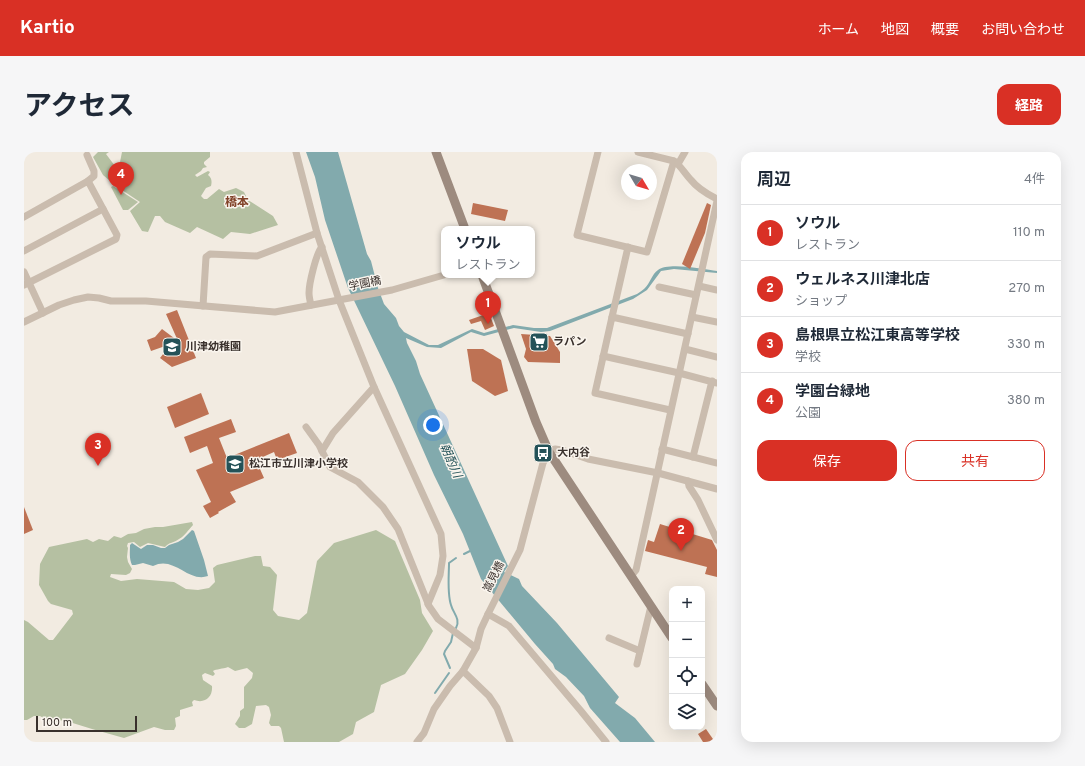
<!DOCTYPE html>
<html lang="ja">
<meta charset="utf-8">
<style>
body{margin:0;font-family:Overpass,"Noto Sans JP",sans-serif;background:#f6f6f7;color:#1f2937}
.controls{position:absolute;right:12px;bottom:12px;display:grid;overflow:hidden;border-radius:8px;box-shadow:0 4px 16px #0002}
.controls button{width:36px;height:36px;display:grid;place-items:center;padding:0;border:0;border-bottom:1px solid #e0e1e3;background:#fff;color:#1f2937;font:20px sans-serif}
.compass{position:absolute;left:597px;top:12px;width:36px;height:36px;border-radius:50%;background:#fff;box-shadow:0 4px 16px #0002;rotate:128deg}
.scale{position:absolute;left:12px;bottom:10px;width:101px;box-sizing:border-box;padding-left:4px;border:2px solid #39302c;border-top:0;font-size:11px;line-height:14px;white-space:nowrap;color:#39302c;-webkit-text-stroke:3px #faf5ee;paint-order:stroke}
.you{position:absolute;left:409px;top:273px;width:14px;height:14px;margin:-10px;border:3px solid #fff;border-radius:50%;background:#1a73e8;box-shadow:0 0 0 6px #1a73e833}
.badge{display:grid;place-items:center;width:26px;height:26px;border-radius:50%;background:#d93025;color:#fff;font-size:13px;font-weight:700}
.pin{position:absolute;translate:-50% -33px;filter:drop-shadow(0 1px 2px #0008)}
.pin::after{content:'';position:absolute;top:21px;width:14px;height:12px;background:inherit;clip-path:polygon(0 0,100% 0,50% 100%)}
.popup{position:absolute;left:417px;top:74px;width:94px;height:52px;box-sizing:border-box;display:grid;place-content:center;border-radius:8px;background:#fff;filter:drop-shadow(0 1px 3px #0005);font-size:13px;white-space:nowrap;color:#747a83}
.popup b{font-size:15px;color:#1f2937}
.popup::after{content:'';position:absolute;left:50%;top:100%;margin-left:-8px;border:8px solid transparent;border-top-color:#fff}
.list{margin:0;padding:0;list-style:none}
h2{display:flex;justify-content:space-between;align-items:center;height:52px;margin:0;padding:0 16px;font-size:17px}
h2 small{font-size:13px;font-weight:400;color:#747a83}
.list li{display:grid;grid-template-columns:26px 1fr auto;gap:12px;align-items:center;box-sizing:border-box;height:56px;padding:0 16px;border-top:1px solid #e0e1e3}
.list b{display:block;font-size:15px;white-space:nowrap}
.list p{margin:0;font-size:13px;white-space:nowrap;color:#747a83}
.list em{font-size:13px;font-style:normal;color:#747a83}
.actions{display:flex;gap:8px;padding:12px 16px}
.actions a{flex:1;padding:9px 0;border:1px solid #d93025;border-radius:12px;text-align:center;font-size:14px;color:#d93025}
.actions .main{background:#d93025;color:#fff}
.icon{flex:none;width:22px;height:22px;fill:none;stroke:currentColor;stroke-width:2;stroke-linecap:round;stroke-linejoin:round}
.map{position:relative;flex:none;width:693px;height:590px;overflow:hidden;border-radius:12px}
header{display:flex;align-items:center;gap:24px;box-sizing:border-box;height:56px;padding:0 20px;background:#d93025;color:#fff}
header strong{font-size:19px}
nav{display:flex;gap:22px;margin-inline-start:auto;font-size:14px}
.intro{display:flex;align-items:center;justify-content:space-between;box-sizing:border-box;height:96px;padding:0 24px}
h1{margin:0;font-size:28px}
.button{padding:10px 18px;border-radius:12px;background:#d93025;color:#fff;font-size:14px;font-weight:700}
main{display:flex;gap:24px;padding:0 24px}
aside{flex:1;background:#fff;border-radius:12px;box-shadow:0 4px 16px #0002}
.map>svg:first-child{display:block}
.green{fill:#b5c0a2}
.water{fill:#82aaad}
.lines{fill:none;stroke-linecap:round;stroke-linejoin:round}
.stream{stroke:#82aaad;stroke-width:2}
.building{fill:#be7254}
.street{stroke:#cabcae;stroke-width:7}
.secondary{stroke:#9d8b7f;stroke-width:9}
.labels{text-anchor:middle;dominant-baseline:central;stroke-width:3;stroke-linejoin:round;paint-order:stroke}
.street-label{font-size:11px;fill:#39302c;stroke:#faf5ee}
.poi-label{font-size:11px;font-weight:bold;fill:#39302c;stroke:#faf5ee;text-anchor:start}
.neighbourhood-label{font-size:12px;font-weight:bold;fill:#82432a;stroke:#faf5ee}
.water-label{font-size:12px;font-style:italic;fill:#245258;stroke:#faf5ee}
</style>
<header>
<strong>Kartio</strong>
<nav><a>ホーム</a><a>地図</a><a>概要</a><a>お問い合わせ</a></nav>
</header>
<div class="intro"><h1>アクセス</h1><a class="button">経路</a></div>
<main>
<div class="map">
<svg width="693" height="590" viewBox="0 0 693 590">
<rect width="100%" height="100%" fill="#f2ebe1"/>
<g class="green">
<path d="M74,0H85L82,2L91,14L96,10L98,0H186V5L180,10V12L183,15L179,16L177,19L171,23L173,25L184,19L186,20L184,23C188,26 188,30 187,34L182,36L177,44L180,47H183L195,37L200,40L212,36L220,40L224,48L249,64L254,73L226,82L207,80L199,87L173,75L166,81L141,70L136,64H131L124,80L118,79L106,59L116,50L92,34L79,23L69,5Z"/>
<polygon points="89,34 114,50 104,58 99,58 87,35"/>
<path d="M168,370L169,373C164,378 161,384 155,387C150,391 145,390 141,395L124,391L116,395L110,390L104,391L103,394L104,396L103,405L104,410L108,417L106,421L102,423L87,422L86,425L97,429L113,427L150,430L162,437L174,438L185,436L191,430L189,416L193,413L231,404H237L239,414L246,415L253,423L249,458L254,464L275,468L283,461L293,409L310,391L352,378L371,389L396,448L398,461L409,479L398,498L381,522L357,533L350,560L332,570L329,582L315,590H260L257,576L255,574H247L245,571L247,563L245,555L242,553L232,554L228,572L221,576H215L211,572L216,564V559L220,556V535L228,526L229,521L223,516L211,519L204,515C199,517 192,517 189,519L191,522L189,524L181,521L178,523L179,528L188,534C189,545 181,552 170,548L168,550L169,554L156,558V564L151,566L152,574L150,578H141L130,575L100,586L68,577L39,568L28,571L16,564H10L3,568H0V468L4,470L25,488H29L49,462L48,458L27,452L24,449L15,433L16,412L25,395L63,387L69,390L75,387L84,389L90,384L97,386L104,382L112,381L120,377L131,375H139Z"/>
</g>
<g class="water">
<path d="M282,0H314L343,102L347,109L354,136L360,152L372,166L375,174L380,180L405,193H414L448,177L460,181L489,173L510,176H523L613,142C616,140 619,138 621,136C626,131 628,122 634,118C644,110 680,117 693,119V121L650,117L637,119L623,138L609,147L526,179L517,180L490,176L460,184L447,180L417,196L403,195L382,186L383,191L392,209L396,222L484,414L480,420L495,427L498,434L533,471L595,545L591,551L611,566L631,590H596L566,556L560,544L542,525L531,517L529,512L511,492L457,427L439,382L410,323L371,234L324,136L301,68L291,25Z"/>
<path d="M168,378L170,379L180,408L184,424C164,431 150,403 129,414L119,411L111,413H108C105,406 106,400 106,393L108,391L117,397L123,393H129L137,396H141L145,393L154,390L159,387Z"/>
</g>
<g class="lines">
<g class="stream">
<polyline points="440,402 448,398"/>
<path d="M432,476C437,467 429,461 427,453C423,441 425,423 425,411L432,406"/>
<polyline points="426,516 420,502 421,499 427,490 429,481"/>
<polyline points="411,541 425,521"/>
</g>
</g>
<g class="building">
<polygon points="449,51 484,58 481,69 447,62"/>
<polygon points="683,51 687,53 681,81 666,117 658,112"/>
<polygon points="153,158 172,206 148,215 136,206 147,192 127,199 123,188 131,185 138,177 154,189 142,162"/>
<polygon points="465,161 470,174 461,178 457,169 447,172 445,168"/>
<polygon points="497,182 526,184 536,200 536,211 504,210 500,205 502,197"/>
<polygon points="443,197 459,197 477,208 484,239 471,244 448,229"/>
<polygon points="177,241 185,262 151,276 143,255"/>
<polygon points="207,267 212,280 195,286 203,306 265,281 273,301 253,308 250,300 232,308 240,326 206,340 212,350 194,360 195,361 186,366 179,354 187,350 172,318 189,311 183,294 166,301 160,285"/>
<polygon points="0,355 9,378 0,382"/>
<polygon points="636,372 688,388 693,398 693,425 681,422 683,415 621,399 624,388 630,390"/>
<polygon points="682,577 691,590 679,590 674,582"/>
</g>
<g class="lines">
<g class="street">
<polyline points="272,0 293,81 315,148 350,235"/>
<polyline points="574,0 553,83 623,100 650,9"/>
<path d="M614,0L650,9C657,14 661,22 667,28C674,37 683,42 693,47"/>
<polyline points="63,3 70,19 70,24 64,29"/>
<polyline points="654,12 661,0"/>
<polyline points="0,65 64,29 93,83 92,87 0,133"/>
<polyline points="0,99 79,57"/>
<polyline points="0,120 19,161"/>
<polyline points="675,134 693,138"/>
<polyline points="635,135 672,143"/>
<path d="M287,153C286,149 285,145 285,141C285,132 292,101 298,95"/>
<polyline points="179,154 182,105 186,102 233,104 293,81"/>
<polyline points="588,165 604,95"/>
<polyline points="668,165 693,170"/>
<polyline points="0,170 35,153 50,148 64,145 75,146 87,149 122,149 251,160 368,138 420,123"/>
<polyline points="661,197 693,205"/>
<polyline points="579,204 655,221 693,231"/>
<polyline points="646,258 571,241 588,165 664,182"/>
<polyline points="282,275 295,293 306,315 334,330 359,355 374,377 405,454 414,467 452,496"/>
<polyline points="638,297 693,311"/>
<polyline points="298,299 309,281 350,235 417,382 419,404 416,423 404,452"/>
<polyline points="669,305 688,229"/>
<polyline points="664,329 665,334 674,348 693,388"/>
<polyline points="607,424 612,418 693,49"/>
<polyline points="464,462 485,474 557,559 582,590"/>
<polyline points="585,486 616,499"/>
<polyline points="613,512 627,454"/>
<polyline points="439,519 465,544 473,556 486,590"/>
<polyline points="393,590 400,581 410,557 426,534 439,519 452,496 457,477 464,462 496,398 519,311 525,300 531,297 538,298 564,307 634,321 693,337"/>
</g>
<g class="secondary">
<polyline points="412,0 441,77"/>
<polyline points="458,123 512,270 525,300 648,486"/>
<polyline points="678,532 693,554"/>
</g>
</g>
<defs>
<g id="supermarket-square" transform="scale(1)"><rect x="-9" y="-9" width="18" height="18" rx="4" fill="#245258" stroke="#faf5ee"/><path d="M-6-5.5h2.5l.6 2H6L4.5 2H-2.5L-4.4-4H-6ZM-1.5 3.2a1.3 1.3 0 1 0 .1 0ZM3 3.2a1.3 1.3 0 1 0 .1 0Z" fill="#fff"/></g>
<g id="school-square" transform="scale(1)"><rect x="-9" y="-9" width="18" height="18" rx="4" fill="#245258" stroke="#faf5ee"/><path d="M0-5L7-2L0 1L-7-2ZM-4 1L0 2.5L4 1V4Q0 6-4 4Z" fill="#fff"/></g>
<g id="bus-square" transform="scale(1)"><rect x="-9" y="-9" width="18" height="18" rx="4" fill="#245258" stroke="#faf5ee"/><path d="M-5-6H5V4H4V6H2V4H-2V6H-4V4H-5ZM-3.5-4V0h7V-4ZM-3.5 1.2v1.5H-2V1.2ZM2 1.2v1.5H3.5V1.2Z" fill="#fff"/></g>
</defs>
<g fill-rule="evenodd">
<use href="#supermarket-square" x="515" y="190"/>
<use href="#school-square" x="148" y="195"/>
<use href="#bus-square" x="519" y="301"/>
<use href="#school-square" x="211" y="312"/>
</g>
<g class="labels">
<g class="street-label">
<text transform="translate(341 132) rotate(-12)">学園橋</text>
<text transform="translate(470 425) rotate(-63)">嵩見橋</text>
</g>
<g class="poi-label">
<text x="529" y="190">ラパン</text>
<text x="162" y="195">川津幼稚園</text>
<text x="533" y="301">大内谷</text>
<text x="225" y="312">松江市立川津小学校</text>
</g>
<g class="neighbourhood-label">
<text x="213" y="51">橋本</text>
</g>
<g class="water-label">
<text transform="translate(426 309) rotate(66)">朝酌川</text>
</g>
</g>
</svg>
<div class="controls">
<button>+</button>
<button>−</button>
<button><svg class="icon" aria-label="locate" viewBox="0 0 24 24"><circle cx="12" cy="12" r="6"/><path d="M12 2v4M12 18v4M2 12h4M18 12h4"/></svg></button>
<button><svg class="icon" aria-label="layers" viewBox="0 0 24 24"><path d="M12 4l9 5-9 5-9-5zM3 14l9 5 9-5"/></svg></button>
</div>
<svg class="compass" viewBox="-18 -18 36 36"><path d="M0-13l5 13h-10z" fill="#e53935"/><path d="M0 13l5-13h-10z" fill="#747a83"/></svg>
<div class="scale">100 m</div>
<div class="you"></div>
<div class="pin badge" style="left:464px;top:172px">1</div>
<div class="popup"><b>ソウル</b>レストラン</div>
<div class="pin badge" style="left:657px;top:399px">2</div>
<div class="pin badge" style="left:74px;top:314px">3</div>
<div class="pin badge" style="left:97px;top:43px">4</div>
</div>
<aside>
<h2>周辺<small>4件</small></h2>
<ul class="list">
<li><span class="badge">1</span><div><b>ソウル</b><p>レストラン</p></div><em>110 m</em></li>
<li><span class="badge">2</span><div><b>ウェルネス川津北店</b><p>ショップ</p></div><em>270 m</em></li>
<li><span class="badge">3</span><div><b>島根県立松江東高等学校</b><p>学校</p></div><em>330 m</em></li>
<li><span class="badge">4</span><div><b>学園台緑地</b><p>公園</p></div><em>380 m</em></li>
</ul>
<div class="actions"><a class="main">保存</a><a>共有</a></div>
</aside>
</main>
